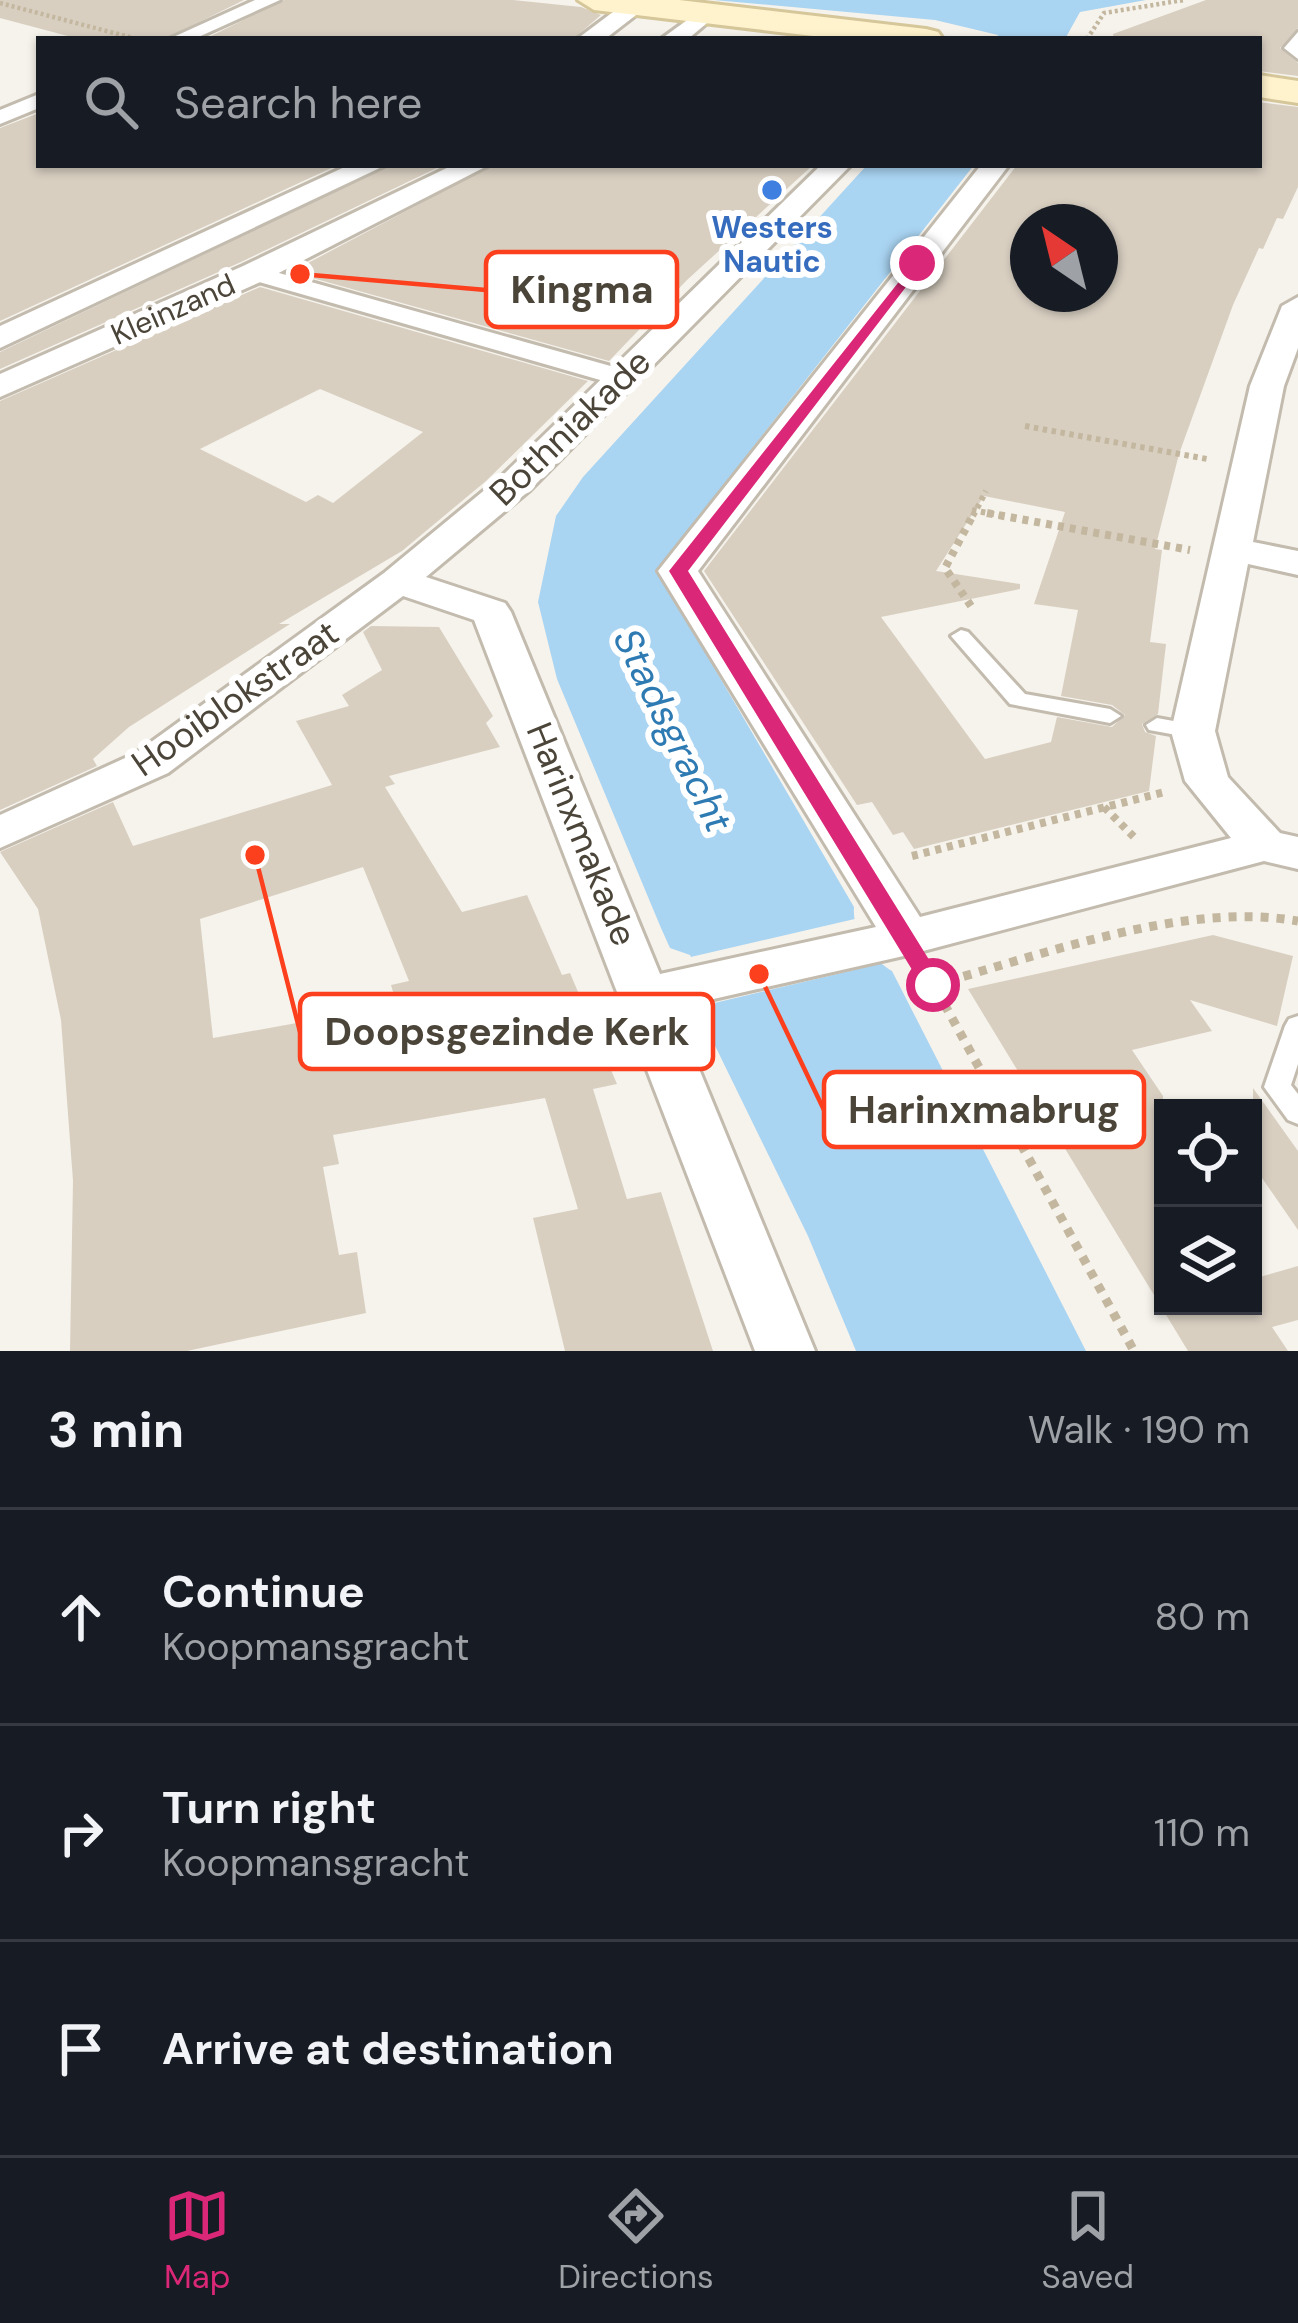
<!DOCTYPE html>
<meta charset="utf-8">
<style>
body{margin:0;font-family:"DM Sans",sans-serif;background:#242831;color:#f1f3f6}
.controls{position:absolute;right:36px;bottom:36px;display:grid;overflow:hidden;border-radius:0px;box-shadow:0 3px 9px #0004}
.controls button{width:108px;height:108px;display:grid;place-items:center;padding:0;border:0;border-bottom:3px solid #363941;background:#171b24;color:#f1f3f6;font:60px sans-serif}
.compass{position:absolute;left:1010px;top:204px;width:108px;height:108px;border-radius:50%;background:#171b24;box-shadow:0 3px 9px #0004;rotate:325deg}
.stop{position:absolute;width:36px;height:36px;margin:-27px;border:9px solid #db2777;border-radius:50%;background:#fff}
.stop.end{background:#db2777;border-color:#fff;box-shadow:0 3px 12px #0008}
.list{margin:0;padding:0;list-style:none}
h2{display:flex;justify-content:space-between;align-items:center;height:156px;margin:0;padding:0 48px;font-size:51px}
h2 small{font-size:39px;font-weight:400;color:#9ea1a6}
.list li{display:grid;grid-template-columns:78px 1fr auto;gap:36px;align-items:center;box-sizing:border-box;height:216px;padding:0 48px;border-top:3px solid #363941}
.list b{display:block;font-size:45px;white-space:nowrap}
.list p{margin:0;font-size:39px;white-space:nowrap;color:#9ea1a6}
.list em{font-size:39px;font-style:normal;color:#9ea1a6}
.icon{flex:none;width:66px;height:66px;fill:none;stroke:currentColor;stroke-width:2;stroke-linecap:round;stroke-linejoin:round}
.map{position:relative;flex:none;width:1298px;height:1351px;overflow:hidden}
.search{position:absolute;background:#171b24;box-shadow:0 3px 9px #0004;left:36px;right:36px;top:36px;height:132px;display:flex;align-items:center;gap:30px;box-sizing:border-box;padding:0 42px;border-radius:0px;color:#9ea1a6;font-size:45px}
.sheet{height:804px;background:#171b24}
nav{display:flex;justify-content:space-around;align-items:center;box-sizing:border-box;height:168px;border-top:3px solid #363941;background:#171b24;font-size:33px;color:#9ea1a6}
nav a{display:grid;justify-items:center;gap:6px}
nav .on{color:#db2777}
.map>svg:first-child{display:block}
.water{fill:#a9d4f2}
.pier{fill:#f6f3ec}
.building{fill:#d8cfc1;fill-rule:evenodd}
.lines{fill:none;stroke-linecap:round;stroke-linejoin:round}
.service-casing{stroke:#c2bbae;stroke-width:6}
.pedestrian-casing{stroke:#c2bbae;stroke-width:6}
.minor-casing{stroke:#c2bbae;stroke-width:6}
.secondary-casing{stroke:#d6c79b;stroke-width:6}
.path-far3{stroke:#c4b79f;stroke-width:4.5;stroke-dasharray:3 3;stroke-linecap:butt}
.path-far2{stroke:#c4b79f;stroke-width:6;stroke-dasharray:4.5 4.5;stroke-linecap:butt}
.path-far1{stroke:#c4b79f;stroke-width:8;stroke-dasharray:6 6;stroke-linecap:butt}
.path{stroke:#c4b79f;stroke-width:9;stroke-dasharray:8 8;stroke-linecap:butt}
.service{fill:#fff;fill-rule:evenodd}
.pedestrian{fill:#fff;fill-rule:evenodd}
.minor{fill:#fff;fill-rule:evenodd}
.secondary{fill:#fff3cd;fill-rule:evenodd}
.route{fill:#db2777}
.shop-dot{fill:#3f7fe0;stroke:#fff;stroke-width:4.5}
.labels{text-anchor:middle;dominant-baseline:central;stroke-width:12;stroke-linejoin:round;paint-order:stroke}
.far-shop-label{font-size:30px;font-weight:bold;fill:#366cbe;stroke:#fff}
.far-street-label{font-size:30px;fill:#4b4439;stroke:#fff}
.street-label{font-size:36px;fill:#4b4439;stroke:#fff}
.water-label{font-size:39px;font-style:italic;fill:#2e7ab2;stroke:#fff}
.leader{fill:none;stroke:#fc3f1d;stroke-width:4.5}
.callout-dot{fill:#fc3f1d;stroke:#fff;stroke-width:4.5}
.callout{fill:#fff;stroke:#fc3f1d;stroke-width:4.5}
.callout-label{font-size:39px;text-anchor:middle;font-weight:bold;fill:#4b4439}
</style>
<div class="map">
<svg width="1298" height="1351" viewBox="0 0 1298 1351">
<rect width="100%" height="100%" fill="#f6f3ec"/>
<g class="water">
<polygon points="714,0 1146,0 1080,12 1065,39 997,39 998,35 935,20"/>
<path d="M867,165H974L657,570L854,907C852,933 871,959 892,971L1086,1351H856L808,1236L702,1019L713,1005L690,955L670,948L661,928L557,679L538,602L556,516L583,477Z"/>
</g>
<polygon class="pier" points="859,918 881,958 888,962 706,1005 682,959"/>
<g class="building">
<polygon points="0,0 244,0 165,39 79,39 0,18"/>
<polygon points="284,0 513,0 581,7 601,15 573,39 205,39"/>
<polygon points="1206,0 1298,0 1298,28 1280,48 1298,63 1298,76 1259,71 1259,39 1114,39 1113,34"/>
<path d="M1259,102L1298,107V187L1283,219L1277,218L1263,249L1259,248L1233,305L1179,454L1155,549L1162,550L1150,642L1166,644L1158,714L1142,724L1145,732L1156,736L1149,791L914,849L903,832L893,835L872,802L857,805L704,571L1017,165H1259ZM1028,222H1100V294H1028ZM984,496L1065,512L1034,604L1078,610L1061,696L1112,705L1125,715L1112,727L1057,717L1051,742L985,759L881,617L1020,589V584L936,571Z"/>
<polygon points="39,113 39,165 338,165 0,321 0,128"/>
<polygon points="390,165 443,165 241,262 0,369 0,352"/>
<polygon points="493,165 813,165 687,280 609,361 291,272"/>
<path d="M260,287L588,381L486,481L402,551L279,624H290L129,727L93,759L97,766L0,810V401ZM320,389L423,432L333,503L318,495L306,502L200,449Z"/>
<path d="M371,626L439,627L493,716L486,723L500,747L389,776L395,784L385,787L462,912L527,895L562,975L570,973L617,1084L593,1089L627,1199L661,1192L713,1351H565L533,1218L578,1209L545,1098L333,1135L339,1164L323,1167L339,1255L357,1252L366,1313L187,1351H70L73,1181L61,1020L38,909L0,852L113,802L133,846L332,785L296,721L349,706L342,695L382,670L363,632ZM363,867L409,981L391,985L397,1005L213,1038L200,919Z"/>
<polygon points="1213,935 1293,956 1277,1026 1190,1000 1212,1031 1132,1050 1163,1096 1163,1306 1253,1306 1253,1279 1298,1266 1298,1320 1272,1327 1288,1351 1188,1351 968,989"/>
<polygon points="1253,1088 1298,1151 1298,1230 1253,1165"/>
</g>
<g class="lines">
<g class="service-casing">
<g id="service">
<polygon points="1298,32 1298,59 1284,48"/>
<polygon points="961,630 968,632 1025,694 1110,709 1121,716 1110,723 1010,704 951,636"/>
<polygon points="1157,718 1201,726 1204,731 1193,738 1149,730 1146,725"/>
<polygon points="1298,1016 1298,1064 1291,1085 1298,1094 1298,1124 1288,1120 1264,1087 1285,1026 1289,1019"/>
</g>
</g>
<g class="pedestrian-casing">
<g id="pedestrian">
<polygon points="255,0 280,0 194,39 169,39"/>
<polygon points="39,94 39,108 0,124 0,110"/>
<polygon points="254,266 632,372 636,378 632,384 614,384 245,278 245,268"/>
</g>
</g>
<g class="minor-casing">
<g id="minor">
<polygon points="629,0 645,0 649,5 605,39 577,39"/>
<polygon points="708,5 720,12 688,39 661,39"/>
<polygon points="349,165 386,165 0,348 0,326"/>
<polygon points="453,165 489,165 265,280 0,397 0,374 243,266"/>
<polygon points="821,165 851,165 530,490 426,577 505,603 511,612 660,974 876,927 658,571 981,165 1009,165 698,571 920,917 1231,838 1185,781 1171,731 1250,386 1282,306 1298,297 1298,348 1284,386 1253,542 1298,551 1298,575 1248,564 1215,731 1228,777 1280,833 1298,837 1298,869 1264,861 908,955 674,1008 815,1351 755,1351 474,620 403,596 168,773 0,848 0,815 136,753 384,573 504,474"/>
</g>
</g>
<g class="secondary-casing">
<g id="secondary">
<polygon points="578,0 679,0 926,29 938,32 943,39 839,39 594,10"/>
<polygon points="1259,75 1298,81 1298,103 1259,97"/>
</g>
</g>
<g class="path-far3">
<polyline points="0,3 137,39"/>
<polyline points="1087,39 1104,13 1184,0"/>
</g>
<g class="path-far2">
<polyline points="1025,426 1207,459"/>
<polyline points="972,510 1003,516"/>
<polyline points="973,516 986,491"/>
</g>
<g class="path-far1">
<polyline points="987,513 1190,550"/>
<polyline points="971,606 945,568 974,513"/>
<polyline points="1104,807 1134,837"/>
<polyline points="912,856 1165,792"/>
</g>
<g class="path">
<polyline points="929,976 1134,1351"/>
<path d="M933,985C1043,955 1184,901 1298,921"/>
</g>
<use href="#service" class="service"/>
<use href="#pedestrian" class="pedestrian"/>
<use href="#minor" class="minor"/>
<use href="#secondary" class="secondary"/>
</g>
<polygon class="route" points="917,259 922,266 688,571 941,979 945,985 933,993 925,991 669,571"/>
<circle class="shop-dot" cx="772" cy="190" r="12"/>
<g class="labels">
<g class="far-shop-label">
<text x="772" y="227">Westers<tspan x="772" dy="34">Nautic</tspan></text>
</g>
<g class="far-street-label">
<text transform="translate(173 309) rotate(-24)">Kleinzand</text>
</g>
<g class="street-label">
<text transform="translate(570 427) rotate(-44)">Bothniakade</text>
<text transform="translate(235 698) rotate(-35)">Hooiblokstraat</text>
<text transform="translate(582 834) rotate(68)">Harinxmakade</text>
</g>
<g class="water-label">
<text transform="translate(673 730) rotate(64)">Stadsgracht</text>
</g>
</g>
<path class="leader" d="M300 274L486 290M255 855L300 1032M759 974L824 1110"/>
<g class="callout-dot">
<circle cx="300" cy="274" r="12"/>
<circle cx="255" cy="855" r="12"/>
<circle cx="759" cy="974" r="12"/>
</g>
<g class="callout">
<rect x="486" y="252" width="191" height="75" rx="12"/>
<rect x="300" y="994" width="413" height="75" rx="12"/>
<rect x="824" y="1072" width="320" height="75" rx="12"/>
</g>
<g class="callout-label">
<text x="582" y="303">Kingma</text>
<text x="507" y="1045">Doopsgezinde Kerk</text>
<text x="984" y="1123">Harinxmabrug</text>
</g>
</svg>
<div class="controls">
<button><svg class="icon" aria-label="locate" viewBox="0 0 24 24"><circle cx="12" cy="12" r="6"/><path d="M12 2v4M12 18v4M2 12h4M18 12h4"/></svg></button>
<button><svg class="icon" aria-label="layers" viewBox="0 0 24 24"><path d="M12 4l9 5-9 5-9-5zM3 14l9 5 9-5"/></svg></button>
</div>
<svg class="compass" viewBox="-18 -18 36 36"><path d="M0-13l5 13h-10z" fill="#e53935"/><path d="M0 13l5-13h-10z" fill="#9ea1a6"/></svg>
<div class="stop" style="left:933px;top:985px"></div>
<div class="stop end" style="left:917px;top:263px"></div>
<div class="search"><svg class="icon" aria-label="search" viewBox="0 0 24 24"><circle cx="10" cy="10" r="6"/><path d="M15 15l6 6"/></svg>Search here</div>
</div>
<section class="sheet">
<h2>3 min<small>Walk · 190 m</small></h2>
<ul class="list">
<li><svg class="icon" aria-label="ahead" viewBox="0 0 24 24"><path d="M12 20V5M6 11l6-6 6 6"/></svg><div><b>Continue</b><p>Koopmansgracht</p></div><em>80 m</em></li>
<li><svg class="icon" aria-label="right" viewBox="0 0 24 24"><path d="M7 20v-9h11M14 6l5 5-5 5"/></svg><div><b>Turn right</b><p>Koopmansgracht</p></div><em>110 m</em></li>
<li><svg class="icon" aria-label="arrive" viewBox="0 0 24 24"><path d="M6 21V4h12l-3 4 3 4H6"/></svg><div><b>Arrive at destination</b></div></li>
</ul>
</section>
<nav>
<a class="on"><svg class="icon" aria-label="map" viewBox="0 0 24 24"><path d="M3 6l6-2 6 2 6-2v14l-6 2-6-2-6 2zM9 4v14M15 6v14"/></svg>Map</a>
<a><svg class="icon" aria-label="directions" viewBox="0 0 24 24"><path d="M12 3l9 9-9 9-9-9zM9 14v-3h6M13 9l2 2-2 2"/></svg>Directions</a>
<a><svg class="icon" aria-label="saved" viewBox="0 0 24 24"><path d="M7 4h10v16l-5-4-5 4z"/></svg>Saved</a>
</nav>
